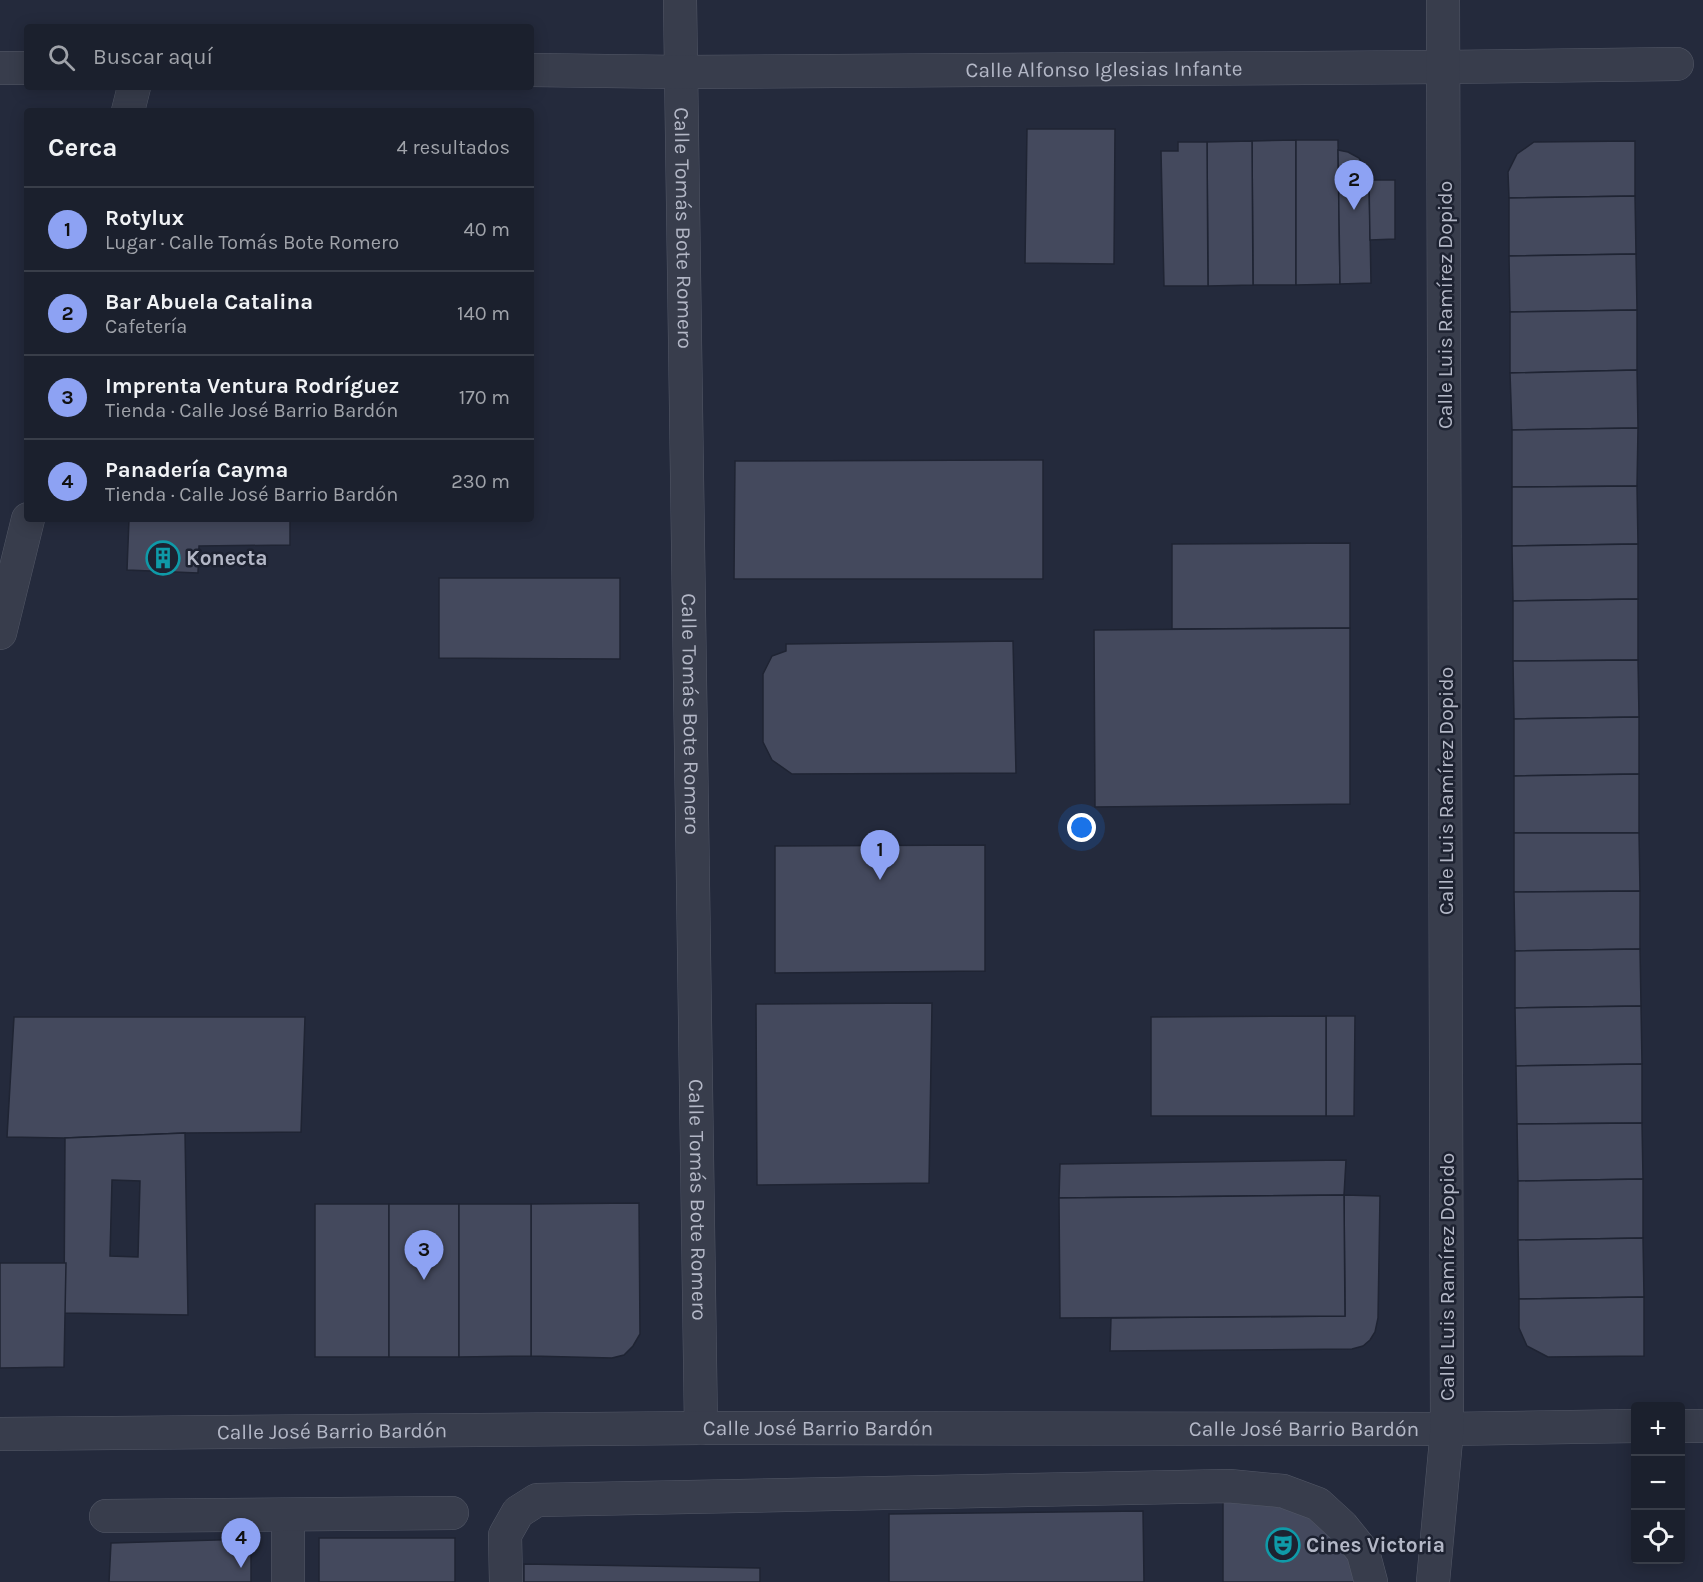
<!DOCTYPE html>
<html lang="es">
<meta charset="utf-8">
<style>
body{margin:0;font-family:Karla,sans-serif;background:#242835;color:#f1f3f6}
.controls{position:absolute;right:18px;bottom:18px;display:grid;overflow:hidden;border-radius:6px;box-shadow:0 3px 15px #0003}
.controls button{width:54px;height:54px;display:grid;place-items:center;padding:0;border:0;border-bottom:2px solid #393e49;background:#1b202d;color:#f1f3f6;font:30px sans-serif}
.you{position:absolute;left:1082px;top:828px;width:21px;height:21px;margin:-15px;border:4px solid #fff;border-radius:50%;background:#1a73e8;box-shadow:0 0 0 9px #1a73e833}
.badge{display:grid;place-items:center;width:39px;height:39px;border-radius:50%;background:#8da2f3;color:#111;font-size:20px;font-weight:700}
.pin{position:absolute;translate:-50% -50px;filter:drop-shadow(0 2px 3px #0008)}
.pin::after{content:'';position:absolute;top:32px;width:21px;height:18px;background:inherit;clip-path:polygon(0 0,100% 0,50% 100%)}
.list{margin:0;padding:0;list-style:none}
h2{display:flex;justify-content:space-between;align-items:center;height:78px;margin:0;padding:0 24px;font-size:26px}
h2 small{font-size:20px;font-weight:400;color:#a0a3aa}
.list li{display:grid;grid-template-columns:39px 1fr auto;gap:18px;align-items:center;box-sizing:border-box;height:84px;padding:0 24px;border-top:2px solid #393e49}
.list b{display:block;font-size:22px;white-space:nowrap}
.list p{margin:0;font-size:20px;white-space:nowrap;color:#a0a3aa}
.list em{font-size:20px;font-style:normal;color:#a0a3aa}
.icon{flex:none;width:33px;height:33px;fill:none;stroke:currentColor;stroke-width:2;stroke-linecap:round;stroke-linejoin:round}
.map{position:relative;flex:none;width:1703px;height:1582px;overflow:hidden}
.search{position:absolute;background:#1b202d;box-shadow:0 3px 15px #0003;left:24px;top:24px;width:510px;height:66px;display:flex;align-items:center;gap:15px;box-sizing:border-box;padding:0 21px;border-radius:6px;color:#a0a3aa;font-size:22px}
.panel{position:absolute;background:#1b202d;box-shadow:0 3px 15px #0003;left:24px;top:108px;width:510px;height:414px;border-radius:6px}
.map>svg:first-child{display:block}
.building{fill:#44495d;stroke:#1f2433;stroke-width:1.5;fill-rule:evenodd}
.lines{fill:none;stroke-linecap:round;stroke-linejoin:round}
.minor-casing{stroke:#535867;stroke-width:34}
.minor{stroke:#383d4c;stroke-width:33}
.labels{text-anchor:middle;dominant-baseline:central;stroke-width:5;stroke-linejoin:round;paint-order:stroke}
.street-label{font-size:21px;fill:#b4b8c7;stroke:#1d2231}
.poi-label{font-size:21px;font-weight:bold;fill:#b4b8c7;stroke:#1d2231;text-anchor:start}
</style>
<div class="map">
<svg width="1703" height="1582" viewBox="0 0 1703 1582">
<rect width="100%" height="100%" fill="#242a3c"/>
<g class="building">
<polygon points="1027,129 1115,129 1114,264 1025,263"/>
<polygon points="1296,140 1296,285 1253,285 1252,141"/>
<polygon points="1296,140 1338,140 1340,284 1296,285"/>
<polygon points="1252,141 1253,285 1208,286 1207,142"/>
<polygon points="1635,141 1635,196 1509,198 1508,172 1517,154 1534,142"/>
<polygon points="1178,142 1207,142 1208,286 1164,286 1161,151 1178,151"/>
<polygon points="1338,150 1348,152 1359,158 1369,174 1371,283 1340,284"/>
<polygon points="1369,180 1395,180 1395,239 1370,240"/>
<polygon points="1635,196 1636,254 1509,256 1509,198"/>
<polygon points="1636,254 1637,310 1510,312 1509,256"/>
<polygon points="1637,310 1637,370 1510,373 1510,312"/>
<polygon points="1637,370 1638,428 1512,430 1510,373"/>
<polygon points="1638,428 1637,486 1512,487 1512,430"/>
<polygon points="1043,460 1043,579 734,579 735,461"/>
<polygon points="1637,486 1638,544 1512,546 1512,487"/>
<polygon points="129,519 290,519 290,545 199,546 198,573 127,570"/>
<polygon points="1350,543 1350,628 1172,629 1172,544"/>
<polygon points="1638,544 1638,599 1513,601 1512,546"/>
<polygon points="439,578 620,578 620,659 439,658"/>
<polygon points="1638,599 1638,660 1513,661 1513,601"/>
<polygon points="1350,628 1350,804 1095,807 1094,630"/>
<polygon points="1013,641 1016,773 792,774 772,760 763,742 763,674 772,656 786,651 786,644"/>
<polygon points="1638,660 1639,717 1514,719 1513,661"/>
<polygon points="1639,717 1639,774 1514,776 1514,719"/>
<polygon points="1639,774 1639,833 1514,833 1514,776"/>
<polygon points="1514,833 1639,833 1640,891 1514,892"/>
<polygon points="985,845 985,971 775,973 775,846"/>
<polygon points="1640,891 1640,949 1515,951 1514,892"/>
<polygon points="1640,949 1641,1006 1515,1008 1515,951"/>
<polygon points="932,1003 929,1183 757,1185 756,1004"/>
<polygon points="1641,1006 1642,1064 1516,1066 1515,1008"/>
<polygon points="1326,1016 1355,1016 1354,1116 1326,1116"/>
<polygon points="1326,1016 1326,1116 1151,1116 1151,1017"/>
<polygon points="14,1017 305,1017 301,1132 185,1133 65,1138 7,1137"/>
<polygon points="1642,1064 1642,1123 1517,1124 1516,1066"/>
<polygon points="1642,1123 1643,1179 1518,1181 1517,1124"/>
<path d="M185,1133L188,1315L64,1313L65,1138ZM112,1180L140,1181L138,1257L110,1256Z"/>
<polygon points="1346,1160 1344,1195 1059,1198 1060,1164"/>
<polygon points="1643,1179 1643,1238 1518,1240 1518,1181"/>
<polygon points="1344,1195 1380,1196 1378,1318 1375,1332 1370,1340 1363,1346 1352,1349 1110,1351 1111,1318 1345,1316"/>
<polygon points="1344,1195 1345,1316 1060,1318 1059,1198"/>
<polygon points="639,1203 640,1334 633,1346 624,1355 612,1358 531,1356 531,1204"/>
<rect x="315" y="1204" width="74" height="153"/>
<rect x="389" y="1204" width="70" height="153"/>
<polygon points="459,1204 531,1204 531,1356 459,1357"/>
<polygon points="1643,1238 1644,1297 1519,1299 1518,1240"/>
<polygon points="0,1263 66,1263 64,1367 0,1368"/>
<polygon points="1644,1297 1644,1356 1548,1357 1527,1346 1519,1328 1519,1299"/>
<polygon points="1223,1497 1305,1511 1349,1554 1357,1582 1223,1582"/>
<polygon points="1143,1511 1144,1582 889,1582 889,1514"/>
<rect x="319" y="1538" width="136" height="44"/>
<polygon points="251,1539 251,1582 109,1582 111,1543"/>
<polygon points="524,1564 760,1568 760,1582 524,1582"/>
</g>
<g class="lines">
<g class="minor-casing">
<g id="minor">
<path id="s1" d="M680,0L701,1428"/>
<polyline points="0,68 27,68"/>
<path id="s2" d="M531,70L681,72L1444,67L1677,64"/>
<polyline points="128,111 134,87"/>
<polyline points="0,633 28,519"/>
<polyline points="1680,1426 1703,1426"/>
<path id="s3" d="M0,1434L701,1428L1447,1429L1636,1426"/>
<polyline points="288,1515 288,1582"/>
<polyline points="106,1516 452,1513"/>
<polyline points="506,1582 505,1535 518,1512 537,1500 1229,1486 1283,1491 1318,1504 1342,1526 1363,1552 1371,1582"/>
<polyline points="1433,1582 1447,1429 1443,0"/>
</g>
</g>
<use href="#minor" class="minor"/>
</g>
<defs>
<g id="building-ring" transform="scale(1.725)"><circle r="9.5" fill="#1d2231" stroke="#0f9aa8" stroke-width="1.5"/><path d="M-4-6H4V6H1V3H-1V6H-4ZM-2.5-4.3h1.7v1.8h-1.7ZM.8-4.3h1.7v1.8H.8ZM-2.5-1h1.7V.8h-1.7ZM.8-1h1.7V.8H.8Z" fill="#0f9aa8"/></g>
<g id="theatre-ring" transform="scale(1.725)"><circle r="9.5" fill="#1d2231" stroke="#0f9aa8" stroke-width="1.5"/><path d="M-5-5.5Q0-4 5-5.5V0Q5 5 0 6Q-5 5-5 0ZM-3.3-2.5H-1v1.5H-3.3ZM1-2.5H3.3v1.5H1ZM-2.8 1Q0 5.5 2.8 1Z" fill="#0f9aa8"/></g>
</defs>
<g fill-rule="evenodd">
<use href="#building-ring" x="163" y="558"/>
<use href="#theatre-ring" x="1283" y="1545"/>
</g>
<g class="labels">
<g class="street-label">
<text stroke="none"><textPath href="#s2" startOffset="573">Calle Alfonso Iglesias Infante</textPath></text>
<text stroke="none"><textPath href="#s1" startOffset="228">Calle Tomás Bote Romero</textPath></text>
<text transform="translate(1445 305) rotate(-90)">Calle Luis Ramírez Dopido</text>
<text stroke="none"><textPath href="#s1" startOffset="714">Calle Tomás Bote Romero</textPath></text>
<text transform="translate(1446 791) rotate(-90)">Calle Luis Ramírez Dopido</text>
<text stroke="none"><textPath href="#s1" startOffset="1200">Calle Tomás Bote Romero</textPath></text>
<text transform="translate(1447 1277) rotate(-90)">Calle Luis Ramírez Dopido</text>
<text stroke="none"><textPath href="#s3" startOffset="818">Calle José Barrio Bardón</textPath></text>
<text stroke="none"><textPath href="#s3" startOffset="1304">Calle José Barrio Bardón</textPath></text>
<text stroke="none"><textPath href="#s3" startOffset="332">Calle José Barrio Bardón</textPath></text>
</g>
<g class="poi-label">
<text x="186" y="558">Konecta</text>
<text x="1306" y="1545">Cines Victoria</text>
</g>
</g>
</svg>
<div class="controls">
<button>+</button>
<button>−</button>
<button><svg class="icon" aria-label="locate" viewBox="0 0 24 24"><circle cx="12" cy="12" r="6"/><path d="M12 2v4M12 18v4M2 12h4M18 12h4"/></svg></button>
</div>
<div class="you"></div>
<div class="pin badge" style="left:880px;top:880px">1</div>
<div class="pin badge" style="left:1354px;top:210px">2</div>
<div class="pin badge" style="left:424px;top:1280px">3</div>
<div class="pin badge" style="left:241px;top:1568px">4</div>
<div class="search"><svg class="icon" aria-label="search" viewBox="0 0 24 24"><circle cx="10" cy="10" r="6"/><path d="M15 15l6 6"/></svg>Buscar aquí</div>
<section class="panel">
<h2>Cerca<small>4 resultados</small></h2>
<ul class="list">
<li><span class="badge">1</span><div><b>Rotylux</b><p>Lugar · Calle Tomás Bote Romero</p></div><em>40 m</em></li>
<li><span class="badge">2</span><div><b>Bar Abuela Catalina</b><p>Cafetería</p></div><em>140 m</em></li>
<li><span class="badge">3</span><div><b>Imprenta Ventura Rodríguez</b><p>Tienda · Calle José Barrio Bardón</p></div><em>170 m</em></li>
<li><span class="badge">4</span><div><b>Panadería Cayma</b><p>Tienda · Calle José Barrio Bardón</p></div><em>230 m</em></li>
</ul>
</section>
</div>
